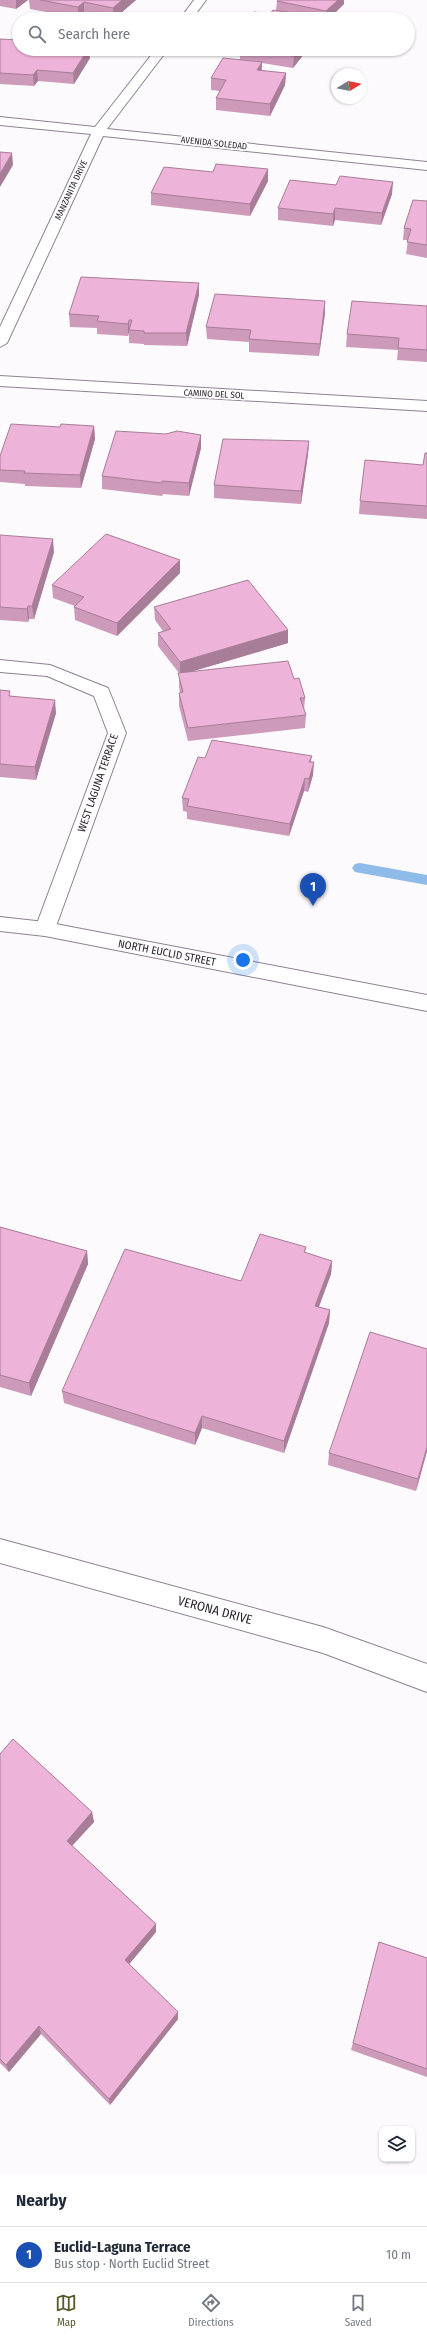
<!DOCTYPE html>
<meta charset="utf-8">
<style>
body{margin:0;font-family:"Fira Sans Condensed",sans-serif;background:#f6f6f7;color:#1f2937}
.controls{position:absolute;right:12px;bottom:12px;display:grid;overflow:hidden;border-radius:8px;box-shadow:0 1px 3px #0004}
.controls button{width:36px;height:36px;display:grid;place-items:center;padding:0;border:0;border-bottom:1px solid #e0e1e3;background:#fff;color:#1f2937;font:20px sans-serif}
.compass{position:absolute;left:331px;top:68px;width:36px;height:36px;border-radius:50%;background:#fff;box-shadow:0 1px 3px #0004;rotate:80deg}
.you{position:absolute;left:243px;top:960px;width:14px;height:14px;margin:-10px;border:3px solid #fff;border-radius:50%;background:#1a73e8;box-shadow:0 0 0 6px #1a73e833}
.badge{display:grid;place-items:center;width:26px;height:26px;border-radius:50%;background:#585a27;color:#fff;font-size:13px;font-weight:700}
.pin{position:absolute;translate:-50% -33px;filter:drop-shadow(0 1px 2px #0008)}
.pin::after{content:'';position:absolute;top:21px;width:14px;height:12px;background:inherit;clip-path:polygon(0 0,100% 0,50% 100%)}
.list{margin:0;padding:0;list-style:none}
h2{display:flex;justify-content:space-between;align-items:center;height:52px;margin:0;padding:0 16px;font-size:17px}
h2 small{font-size:13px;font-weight:400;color:#747a83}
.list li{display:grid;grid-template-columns:26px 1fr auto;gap:12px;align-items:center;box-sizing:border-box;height:56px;padding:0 16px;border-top:1px solid #e0e1e3}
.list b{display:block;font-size:15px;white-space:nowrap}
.list p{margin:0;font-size:13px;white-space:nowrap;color:#747a83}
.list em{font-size:13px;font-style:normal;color:#747a83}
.icon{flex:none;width:22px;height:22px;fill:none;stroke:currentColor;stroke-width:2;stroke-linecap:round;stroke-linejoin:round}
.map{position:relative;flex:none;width:427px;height:2174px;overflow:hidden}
.search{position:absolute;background:#fff;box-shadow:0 1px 3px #0004;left:12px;right:12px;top:12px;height:44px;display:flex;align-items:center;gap:10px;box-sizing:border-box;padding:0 14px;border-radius:22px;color:#747a83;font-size:15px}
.sheet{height:108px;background:#fff}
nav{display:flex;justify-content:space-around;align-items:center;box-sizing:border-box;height:56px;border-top:1px solid #e0e1e3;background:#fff;font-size:11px;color:#747a83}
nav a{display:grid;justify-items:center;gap:2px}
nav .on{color:#585a27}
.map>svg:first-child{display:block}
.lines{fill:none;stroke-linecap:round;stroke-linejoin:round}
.stream{fill:#8fbbeb;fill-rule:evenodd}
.minor-casing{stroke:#8e8292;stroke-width:2}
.secondary-casing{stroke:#8e8292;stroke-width:2}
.minor{fill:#fff;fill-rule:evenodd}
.secondary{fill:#fff;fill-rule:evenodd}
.wall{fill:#cd9aba}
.shaded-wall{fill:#a77d97}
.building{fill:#eeb3d8;stroke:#a77d97}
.labels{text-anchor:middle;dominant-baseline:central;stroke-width:3.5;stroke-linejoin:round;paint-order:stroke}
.far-street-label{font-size:9px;fill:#2c272d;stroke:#fff}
.street-label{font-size:11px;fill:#2c272d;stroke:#fff}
.near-street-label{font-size:13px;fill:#2c272d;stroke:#fff}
</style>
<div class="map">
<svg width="427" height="2174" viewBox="0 0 427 2174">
<rect width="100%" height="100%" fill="#fcfafd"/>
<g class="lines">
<polygon class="stream" points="360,863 427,875 427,885 355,872 352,868 355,864"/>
<g class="minor-casing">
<g id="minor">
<polygon points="194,0 206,0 192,19 180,19"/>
<polygon points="156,49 168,49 107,129 427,162 427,170 103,136 7,343 0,347 0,327 91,134 0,125 0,117 95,127"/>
<polygon points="0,376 427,401 427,411 0,386"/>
<polygon points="0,660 50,665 108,688 126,733 55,929 52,934 45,936 38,934 35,929 108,733 94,696 47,676 0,672"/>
<polygon points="0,1539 323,1627 427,1664 427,1692 323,1653 0,1563"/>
</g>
</g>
<g class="secondary-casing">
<polygon id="secondary" points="0,917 45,922 427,995 427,1011 45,936 0,931"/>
</g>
<use href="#minor" class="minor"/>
<use href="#secondary" class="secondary"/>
</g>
<g class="wall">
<polygon points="0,0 28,0 16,9 0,6"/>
<polygon points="29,0 136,0 114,19 84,13 78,18 30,9"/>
<polygon points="277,1 344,4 329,18 270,14 276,11"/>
<polygon points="0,39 90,58 74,84 38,81 34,86 0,84"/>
<polygon points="240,49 325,49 319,56 304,54 293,68 262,63 262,71 286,73 285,85 270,116 216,110 216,98 220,91 211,90 211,78 240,59"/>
<polygon points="268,181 250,216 151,205 151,193"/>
<polygon points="336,185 392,194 381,225 335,220 333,226 278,220 278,208"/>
<polygon points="427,201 427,258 406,254 408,240 403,240 404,228"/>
<polygon points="199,295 187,346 144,345 144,344 129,343 129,332 128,336 97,334 97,328 70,327 69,314"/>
<polygon points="427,306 427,362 397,360 398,350 346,347 347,334"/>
<polygon points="325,313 319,356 249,352 249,342 207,339 206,327"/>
<polygon points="94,426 95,439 81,488 25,486 25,484 0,482 0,456 60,427"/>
<polygon points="166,434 201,435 201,448 189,496 163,494 162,496 102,489 102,476"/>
<polygon points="309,441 308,454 301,504 214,498 214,485"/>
<polygon points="427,453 427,519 359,514 360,501 423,465"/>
<polygon points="0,535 54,552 34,619 29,619 28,622 0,620"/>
<polygon points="180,560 180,573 117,636 75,620 74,607 75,606 53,598 52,585"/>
<polygon points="154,607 288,643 194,671 294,679 305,698 304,711 306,715 305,728 188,741 179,706 179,693 180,693 179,686 179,673 158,646 158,633 163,631 155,620"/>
<polygon points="0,690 11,696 56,713 36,780 0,777"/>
<polygon points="312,756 311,762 313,775 308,792 304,791 289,836 187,819 187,812 183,811 182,798 205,758"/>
<polygon points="0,1227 87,1251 88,1264 31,1396 0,1387"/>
<polygon points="306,1247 305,1253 332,1261 331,1274 319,1307 330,1310 329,1323 284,1453 202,1428 195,1445 64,1403 62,1391 241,1281"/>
<polygon points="427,1451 416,1491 328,1465 329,1453"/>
<polygon points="0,1754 92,1812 94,1822 72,1846 156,1924 156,1932 129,1964 178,2012 178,2019 110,2105 41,2034 9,2072 0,2063"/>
<polygon points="379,1942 427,1958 427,2077 351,2050"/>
</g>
<g class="shaded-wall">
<polygon points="16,0 28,0 16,9"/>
<polygon points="122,0 136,0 114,19 113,8"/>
<polygon points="338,0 344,0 344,4 329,19 326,19 326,11"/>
<polygon points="84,2 84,13 78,18 78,7"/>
<polygon points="88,49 89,49 90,58 74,84 73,73"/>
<polygon points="299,49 304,49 304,54 293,68 294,56"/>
<polygon points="320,49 325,49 319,56"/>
<polygon points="262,62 261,73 257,70"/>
<polygon points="37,70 38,81 34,86 33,75"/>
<polygon points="286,73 285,85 270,116 270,104"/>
<polygon points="12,153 13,165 0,187 0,174"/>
<polygon points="268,169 268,181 250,216 250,204"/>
<polygon points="393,182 392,194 381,225 382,213"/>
<polygon points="335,208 335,220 333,226 333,214"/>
<polygon points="199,283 199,295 187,346 186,333"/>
<polygon points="325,301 325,313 319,356 320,344"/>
<polygon points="129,320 129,332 128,336 128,324"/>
<polygon points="94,426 95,439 81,488 80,475"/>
<polygon points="201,435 201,448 189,496 189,483"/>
<polygon points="309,441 308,454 301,504 301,491"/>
<polygon points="53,539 54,552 34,619 32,606"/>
<polygon points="180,560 180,573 117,636 117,623"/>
<polygon points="28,606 29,619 28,622 27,609"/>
<polygon points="288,630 288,643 180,675 180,662"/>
<polygon points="55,700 56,713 36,780 35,767"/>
<polygon points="314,762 313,775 308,792 309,779"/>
<polygon points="305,778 304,791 289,836 290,824"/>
<polygon points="87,1251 88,1264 31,1396 29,1383"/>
<polygon points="332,1261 331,1274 314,1319 315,1306"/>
<polygon points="330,1310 329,1323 284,1453 284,1441"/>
<polygon points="202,1416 202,1428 195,1445 195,1433"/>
<polygon points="427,1447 427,1451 416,1491 418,1479"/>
<polygon points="92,1812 94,1822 68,1850 67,1841"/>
<polygon points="156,1924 156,1932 126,1968 125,1960"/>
<polygon points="178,2012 178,2019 110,2105 109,2099"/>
<polygon points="39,2026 41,2034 9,2072 6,2065"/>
</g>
<g class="building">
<polygon points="40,0 122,0 113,8 84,2 78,7"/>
<polygon points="278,0 338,0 326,11 277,1"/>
<polygon points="273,10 334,19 249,19 254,12 270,14"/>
<polygon points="0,39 19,40 19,49 88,49 73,73 37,70 33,75 0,73"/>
<polygon points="243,49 299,49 294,56"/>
<polygon points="223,58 262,62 257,70 286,73 270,104 216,98 226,80 211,78"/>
<polygon points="0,152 12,153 0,174"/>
<polygon points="216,164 268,169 250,204 151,193 164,167 213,172"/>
<polygon points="340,176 393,182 382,213 335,208 333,214 278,208 290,180 336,185"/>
<polygon points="413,200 427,201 427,245 407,242 411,229 404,228"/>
<polygon points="81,277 199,283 186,333 144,333 144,331 129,330 132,320 129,320 128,324 97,321 99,316 69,314"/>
<polygon points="215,294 325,301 320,344 249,339 251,330 206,327"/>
<polygon points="352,301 427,306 427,350 398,348 399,338 347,334"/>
<polygon points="11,424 60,427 61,424 94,426 80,475 24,473 25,471 0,470 0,456"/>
<polygon points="116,431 166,434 177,431 201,435 189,483 162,481 162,483 102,476"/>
<polygon points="223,439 309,441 301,491 214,485"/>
<polygon points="425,453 427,453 427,506 360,501 365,460 423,465"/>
<polygon points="106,534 180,560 117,623 74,607 84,597 52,585"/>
<polygon points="0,535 53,539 32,606 28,606 27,609 0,607"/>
<polygon points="248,580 288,630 180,662 158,633 171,629 154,607"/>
<polygon points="288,661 294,679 299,678 305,698 300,698 306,715 188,728 179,693 183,692 178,673"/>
<polygon points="0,690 10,691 9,696 55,700 35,767 0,764"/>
<polygon points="212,740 312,756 309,762 314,762 309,779 305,778 290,824 187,806 189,799 182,798 198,757 205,758"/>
<polygon points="0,1227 87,1251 29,1383 0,1375"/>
<polygon points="260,1234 306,1247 304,1252 332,1261 315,1306 330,1310 284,1441 202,1416 195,1433 62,1391 125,1249 241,1281"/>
<polygon points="370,1332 427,1349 427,1447 418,1479 329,1453"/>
<polygon points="13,1739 92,1812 67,1841 156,1924 125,1960 178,2012 109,2099 39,2026 6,2065 0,2059 0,1754"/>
<polygon points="379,1942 427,1958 427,2069 353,2043"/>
</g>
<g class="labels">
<g class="far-street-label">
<text transform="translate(214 143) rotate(6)">AVENIDA SOLEDAD</text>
<text transform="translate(71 190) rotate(-65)">MANZANITA DRIVE</text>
<text transform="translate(214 394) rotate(3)">CAMINO DEL SOL</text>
</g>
<g class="street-label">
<text transform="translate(98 783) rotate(-71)">WEST LAGUNA TERRACE</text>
<text transform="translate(167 953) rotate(11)">NORTH EUCLID STREET</text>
</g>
<g class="near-street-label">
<text transform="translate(215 1610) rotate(15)">VERONA DRIVE</text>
</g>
</g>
</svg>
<div class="controls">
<button><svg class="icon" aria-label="layers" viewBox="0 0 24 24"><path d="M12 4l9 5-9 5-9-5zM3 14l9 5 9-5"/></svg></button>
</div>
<svg class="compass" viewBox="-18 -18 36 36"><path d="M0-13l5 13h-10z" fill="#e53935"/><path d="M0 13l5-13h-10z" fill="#747a83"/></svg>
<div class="you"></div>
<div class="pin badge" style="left:313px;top:906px;background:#1a4fb4">1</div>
<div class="search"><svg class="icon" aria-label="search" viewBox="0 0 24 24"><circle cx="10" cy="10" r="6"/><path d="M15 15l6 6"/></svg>Search here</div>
</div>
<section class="sheet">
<h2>Nearby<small></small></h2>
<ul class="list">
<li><span class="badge" style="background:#1a4fb4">1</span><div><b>Euclid-Laguna Terrace</b><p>Bus stop · North Euclid Street</p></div><em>10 m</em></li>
</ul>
</section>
<nav>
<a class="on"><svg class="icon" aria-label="map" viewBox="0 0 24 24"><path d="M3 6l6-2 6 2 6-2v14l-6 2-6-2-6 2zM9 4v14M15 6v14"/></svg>Map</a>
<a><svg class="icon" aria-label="directions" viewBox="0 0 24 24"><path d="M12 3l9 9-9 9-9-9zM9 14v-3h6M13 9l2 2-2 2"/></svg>Directions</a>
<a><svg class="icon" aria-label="saved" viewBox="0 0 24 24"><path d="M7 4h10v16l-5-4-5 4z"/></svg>Saved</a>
</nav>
